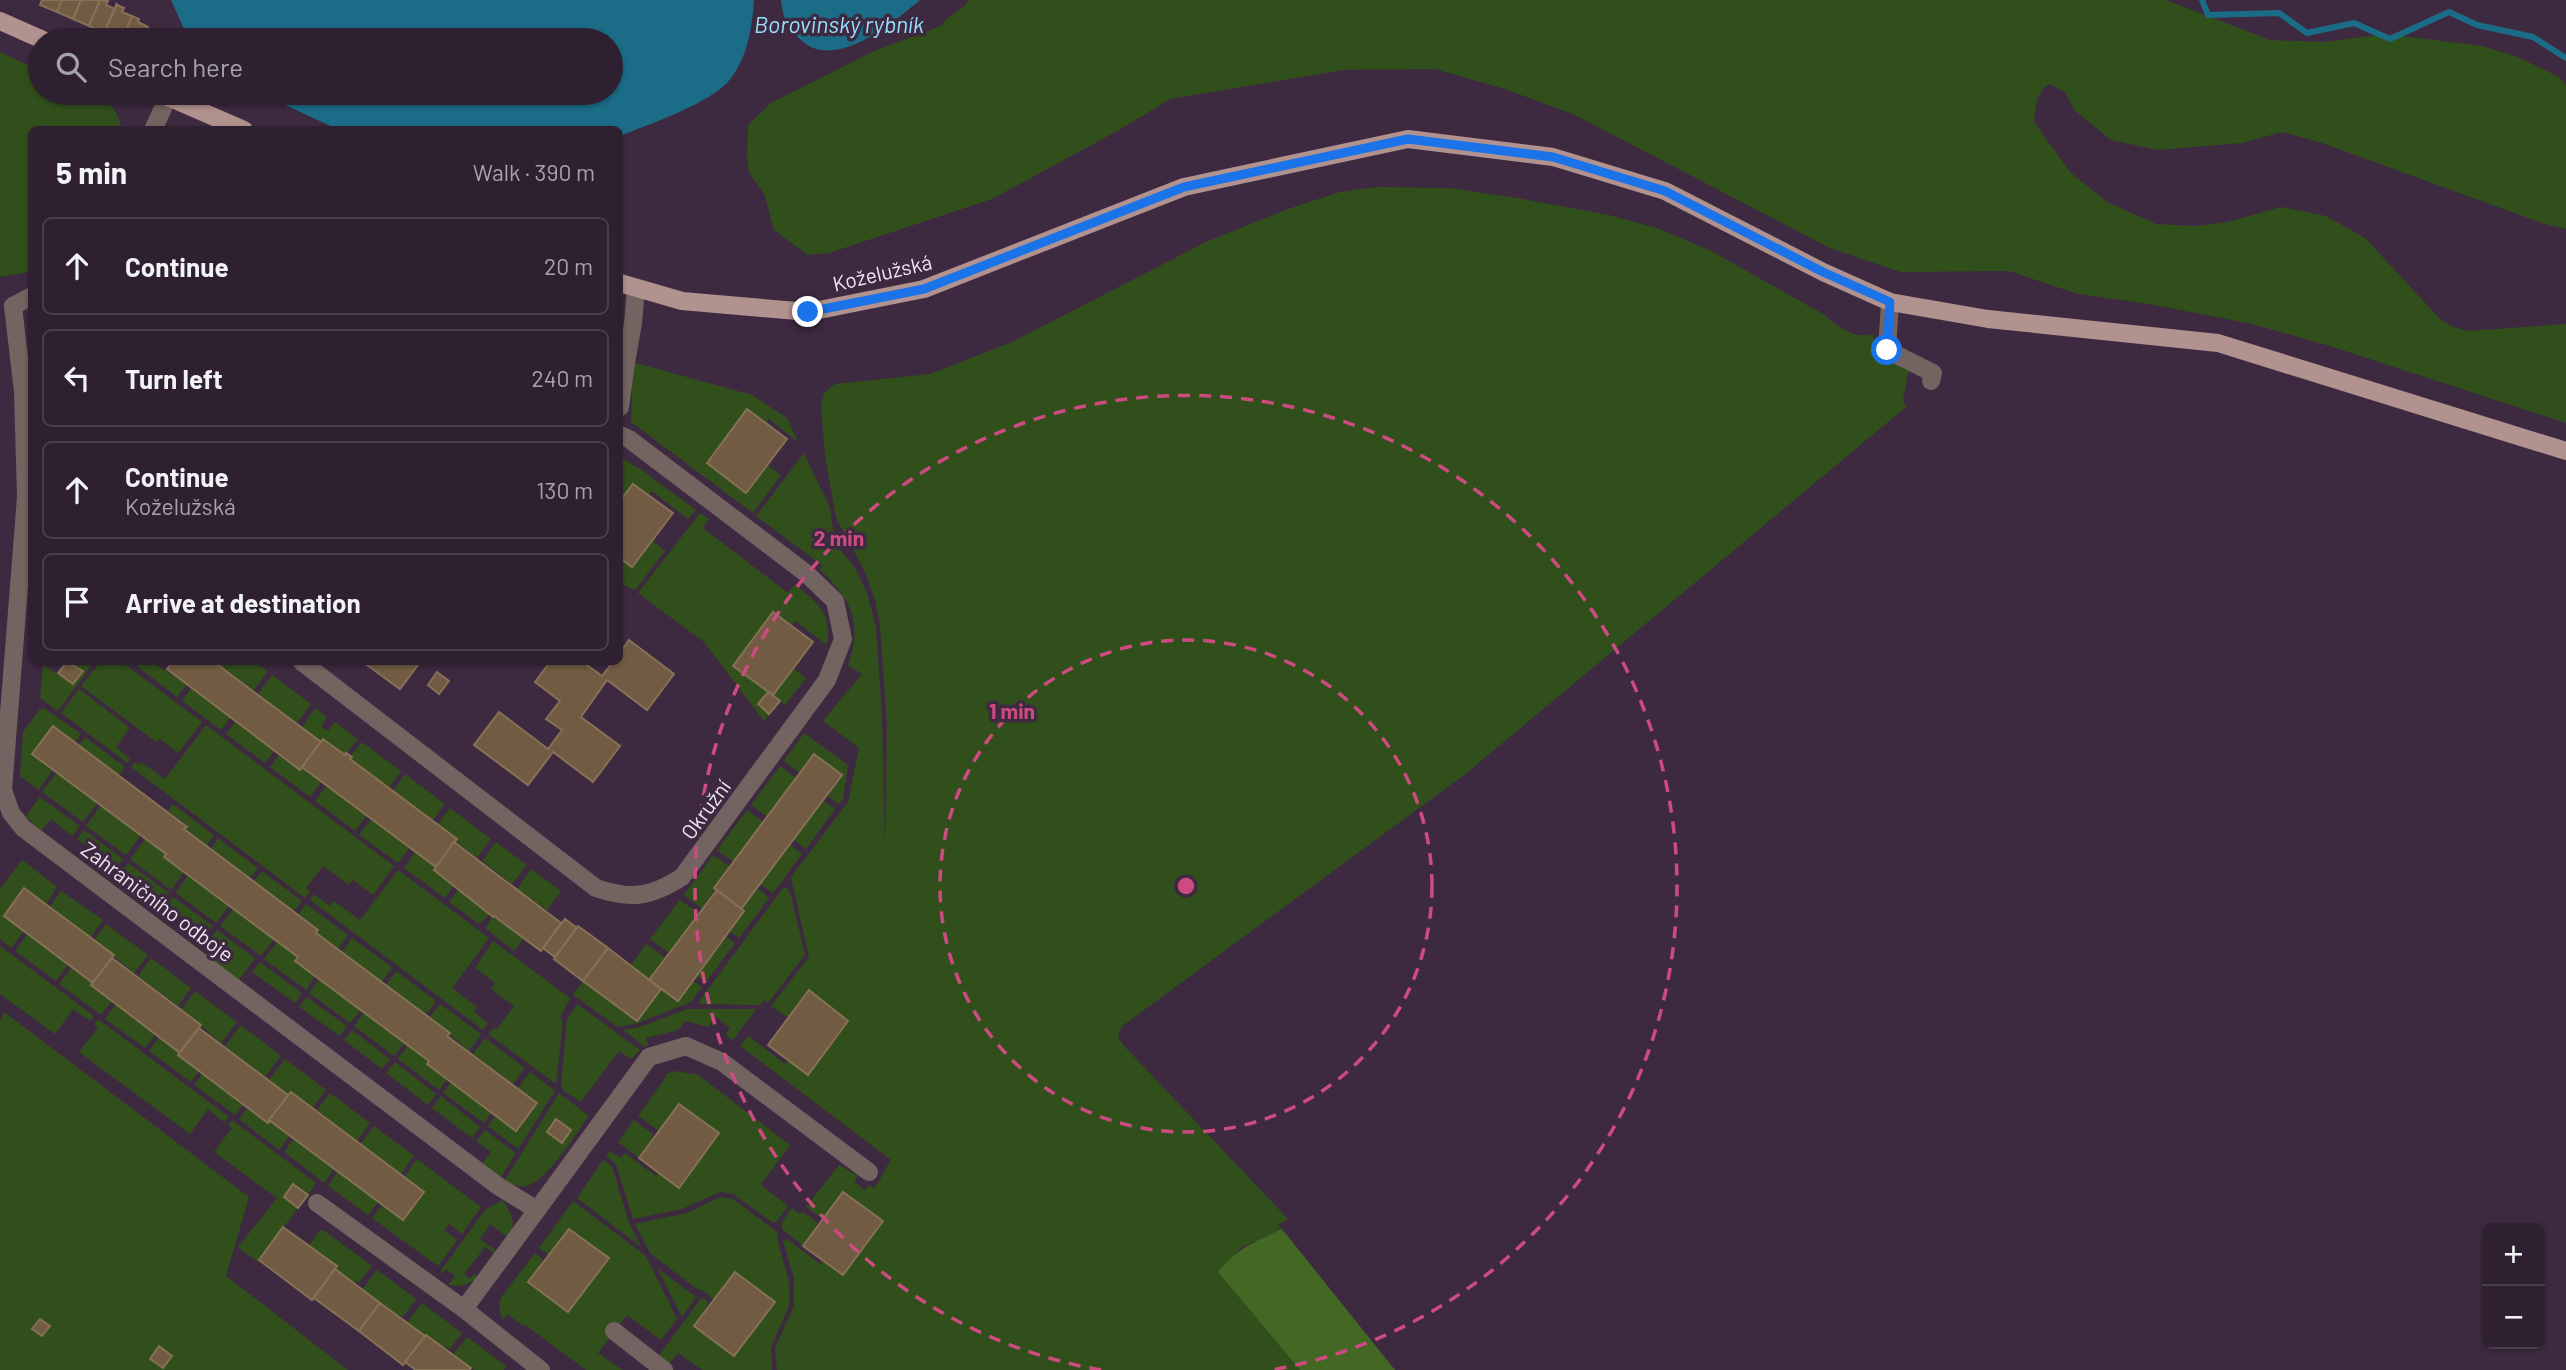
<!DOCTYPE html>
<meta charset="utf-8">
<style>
body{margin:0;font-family:Barlow,sans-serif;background:#362838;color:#f1f3f6}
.controls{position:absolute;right:21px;bottom:21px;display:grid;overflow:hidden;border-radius:10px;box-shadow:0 2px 5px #0004}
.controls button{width:63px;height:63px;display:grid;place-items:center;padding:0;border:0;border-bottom:2px solid #493e4c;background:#2e2030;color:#f1f3f6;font:35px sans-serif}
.stop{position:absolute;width:21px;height:21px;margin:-16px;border:5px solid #1a73e8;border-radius:50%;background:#fff}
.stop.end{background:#1a73e8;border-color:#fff;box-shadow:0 2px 7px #0008}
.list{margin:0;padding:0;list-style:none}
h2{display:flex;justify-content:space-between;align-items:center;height:91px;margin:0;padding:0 28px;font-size:30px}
h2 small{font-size:23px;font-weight:400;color:#a7a3ab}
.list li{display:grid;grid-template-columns:46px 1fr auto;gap:21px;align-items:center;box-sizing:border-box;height:98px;margin:0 14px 14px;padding:0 14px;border:2px solid #493e4c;border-radius:10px}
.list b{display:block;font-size:26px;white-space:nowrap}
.list p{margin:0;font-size:23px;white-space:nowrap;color:#a7a3ab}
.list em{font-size:23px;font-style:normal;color:#a7a3ab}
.icon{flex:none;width:38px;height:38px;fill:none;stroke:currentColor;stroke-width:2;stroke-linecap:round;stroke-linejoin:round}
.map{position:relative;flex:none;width:2566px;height:1370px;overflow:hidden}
.search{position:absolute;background:#2e2030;box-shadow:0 2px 5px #0004;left:28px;top:28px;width:595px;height:77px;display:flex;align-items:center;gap:18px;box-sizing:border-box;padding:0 24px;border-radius:38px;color:#a7a3ab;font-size:26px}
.panel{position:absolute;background:#2e2030;box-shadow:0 2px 5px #0004;left:28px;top:126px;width:595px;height:539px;border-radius:10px}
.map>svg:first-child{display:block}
.green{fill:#314f1b}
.forest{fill:#426823}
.water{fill:#1b6c87}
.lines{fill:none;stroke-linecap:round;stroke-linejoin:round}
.stream{stroke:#1b6c87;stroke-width:6}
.building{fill:#715c43;stroke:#867157;stroke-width:2}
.minor{stroke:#736361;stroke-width:18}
.major{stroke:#b2928f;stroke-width:18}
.route{stroke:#1a73e8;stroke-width:9}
.ring{fill:none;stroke:#ce4b81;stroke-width:3.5;stroke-dasharray:12 9}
.labels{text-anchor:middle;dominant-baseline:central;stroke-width:7;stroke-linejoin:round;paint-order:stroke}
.street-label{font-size:21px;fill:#f2e5f3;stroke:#3e2a40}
.water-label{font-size:23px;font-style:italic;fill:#98dffd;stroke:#3e2a40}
.centre{fill:#ce4b81;stroke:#3e2a40;stroke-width:3.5}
.ring-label{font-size:21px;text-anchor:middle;font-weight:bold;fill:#ce4b81;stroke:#3e2a40;stroke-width:7;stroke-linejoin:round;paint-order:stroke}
</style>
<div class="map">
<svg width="2566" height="1370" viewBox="0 0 2566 1370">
<rect width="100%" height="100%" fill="#3e2a40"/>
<g class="green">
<path d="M969,0H2166L2270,40L2324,42L2386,34L2482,46L2518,57L2559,77L2566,85V229L2542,223L2322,143L2282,132L2242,143L2158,150L2111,140L2074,110L2065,92L2049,84C2035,93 2036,107 2034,122L2070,172L2107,202L2156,224L2196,226L2228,222L2281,207L2326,216L2365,238L2441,320L2453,327L2468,331L2566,324V423L2330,346L2252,324L2149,304L2078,294L2009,271L1901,272L1830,248L1575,115L1505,89L1435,69L1344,70L1170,99L1119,130L992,199L829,253L808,255L774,230L764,193L749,173L747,158L748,125L771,103L872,52L941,26C948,14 962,12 969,0Z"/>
<path d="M0,52L40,71V93C73,93 115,86 121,129L32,130L31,269L24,273L0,277Z"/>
<path d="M1376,187L1449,188L1517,198L1609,215L1660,229L1713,252L1823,314C1838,327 1853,339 1873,334L1877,351L1909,369L1903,400L1906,407L1464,775L1121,1027L1118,1038L1125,1047L1288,1219L1278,1225L1282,1229L1242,1247L1218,1272L1300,1370H777L775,1348L794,1306V1278L783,1241L787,1239L820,1264L823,1261L843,1275L883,1221L843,1192L823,1219L806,1207L839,1165L858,1176L854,1182L865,1190L869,1185L874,1188C882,1178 884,1170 891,1160L740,1046L748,1036L785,1064L789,1060L808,1074L848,1021L809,991L788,1018L771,1006L809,957L791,877L848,802L859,748L823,721L862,674L848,665C863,624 852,599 820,570L823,566L756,516L804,453L830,508L835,543L855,568L867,593L876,627L882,717L885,848L887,724L880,625L875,600L865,572L836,518L825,455L821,406L824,393L835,384L930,374L1012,342L1206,242L1288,209L1340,192Z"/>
<polygon points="636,363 752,395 787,418 798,442 769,419 766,422 747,409 707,461 746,492 767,465 781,475 753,513 631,422 633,369"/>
<polygon points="620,457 643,471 696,510 688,519 652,491 648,495 633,484 620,501"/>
<path d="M700,513L709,519L703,528L788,593L795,584C818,604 832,613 827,645L795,621L792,625L773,612L733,666L768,691L758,704L769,714L764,721L704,642L638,593Z"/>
<polygon points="652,540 665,551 635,590 620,583 620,558 632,567"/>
<polygon points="69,662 94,662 58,711 40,698 43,665 73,684 82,672"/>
<polygon points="100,662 122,662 202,722 178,753 160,739 156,742 81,686"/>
<polygon points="141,662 151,662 187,684 177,697 137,666"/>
<polygon points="214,662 255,662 268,671 254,690"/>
<polygon points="793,668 806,678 785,705 773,695"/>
<polygon points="272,675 311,704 297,723 258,694"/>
<polygon points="192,687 231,717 221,730 182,701"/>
<polygon points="79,689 130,728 116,747 130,759 127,763 61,713"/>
<polygon points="44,708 81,734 75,742 53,726 53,769 39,790 20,776 23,732 40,709"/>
<polygon points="315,708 327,717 321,726 328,731 335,722 358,739 345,755 324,738 321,742 302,727"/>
<polygon points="236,721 275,750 265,763 226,734"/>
<polygon points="206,725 394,866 373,895 353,880 349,885 323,866 306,888 310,891 305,898 131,767 135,762 138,765 141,762 165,779"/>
<polygon points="804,733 848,765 843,799 839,804 826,795 814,755 800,773 784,761"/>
<polygon points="85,737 125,767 119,775 79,745"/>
<polygon points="362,742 401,771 389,788 349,758"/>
<polygon points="280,754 322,781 310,797 270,767"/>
<polygon points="780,766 796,778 767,817 751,805"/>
<polygon points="57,772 98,802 83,822 42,792"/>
<polygon points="405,774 445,804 433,820 393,791"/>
<polygon points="327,785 367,815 355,831 315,801"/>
<polygon points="40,797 80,826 72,836 51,819 41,831 26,816"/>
<polygon points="823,800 835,809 806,849 793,839"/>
<polygon points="173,804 214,835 207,845 185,828 187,825 168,811"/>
<polygon points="101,805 141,835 126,855 86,826"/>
<polygon points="450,808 491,839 477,858 455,841 456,839 438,824"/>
<polygon points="747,810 763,822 733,862 717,850"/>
<polygon points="372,818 410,847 398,863 359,835"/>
<polygon points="84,830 123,859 116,868 77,839"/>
<polygon points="146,838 166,853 164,858 184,872 171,890 130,859"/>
<polygon points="218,838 258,868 250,878 211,848"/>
<polygon points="496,842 527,865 512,884 482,861"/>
<polygon points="790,844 802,854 773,893 760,884"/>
<polygon points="416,851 436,867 434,870 454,885 445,898 404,868"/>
<polygon points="713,855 729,866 702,909 684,895"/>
<polygon points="22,860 57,887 46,904 24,888 4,915 24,931 11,948 0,939 0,889"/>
<polygon points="128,863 169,893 162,903 121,872"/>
<polygon points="531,869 561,891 547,910 517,889"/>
<polygon points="398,870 489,938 452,988 477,1007 474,1012 488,1023 483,1030 310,900 314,894 330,906 334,901 360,920"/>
<polygon points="262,871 302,901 294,911 254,881"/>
<polygon points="188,875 229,906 216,923 176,893"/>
<polygon points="757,888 769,898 739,938 729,931 744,911 741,909"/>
<polygon points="783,888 787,888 790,892 805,955 768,1003 764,1000 760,1005 700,1004 700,1000"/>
<polygon points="459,889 490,914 479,924 449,902"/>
<polygon points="61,891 103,920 91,937 50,906"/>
<polygon points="173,897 213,926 206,936 166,906"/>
<polygon points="680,900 699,913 669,953 650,939"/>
<polygon points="306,904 348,935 338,949 316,933 318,929 299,914"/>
<polygon points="233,909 274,939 261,956 220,926"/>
<polygon points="493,916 524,938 514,951 485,928"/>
<polygon points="106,924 148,955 134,973 94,940"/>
<polygon points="217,930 255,958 239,980 206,955 215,943 210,939"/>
<polygon points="28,933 69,963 56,981 15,951"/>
<polygon points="725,936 735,943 706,982 696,975"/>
<polygon points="352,938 392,967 382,982 342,952"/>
<polygon points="493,941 570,998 560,1018 563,1021 556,1084 488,1034 493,1028 497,1029 514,1006 491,989 495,983 475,968"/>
<polygon points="277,942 298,957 296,960 316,975 306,990 264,959"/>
<polygon points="646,944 666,958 649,980 631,965"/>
<polygon points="0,946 94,1016 90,1021 73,1009 55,1034 0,994"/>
<polygon points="151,958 191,988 178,1006 138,976"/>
<polygon points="260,962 302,993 295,1003 252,972"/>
<polygon points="73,966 93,982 91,986 112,1001 101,1015 59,984"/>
<polygon points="396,971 436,1001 426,1015 386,985"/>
<polygon points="320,978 361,1009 350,1023 309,993"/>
<polygon points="692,980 702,987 691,1002 638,1023 618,1027 573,995 583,981 637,1021 661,989"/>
<polygon points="195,991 237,1022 221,1043 182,1009"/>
<polygon points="307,997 347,1026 340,1036 299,1007"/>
<polygon points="116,1004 156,1034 145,1048 105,1019"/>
<polygon points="440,1004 481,1034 469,1051 430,1017"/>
<polygon points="577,1004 640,1050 631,1059 619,1051 581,1102 564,1091 561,1086 567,1019"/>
<polygon points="687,1009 756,1009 733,1040 726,1035 730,1028 716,1017 708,1027 685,1021 678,1030 646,1038 648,1045 645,1047 623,1030 640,1027"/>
<polygon points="4,1012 249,1197 226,1276 348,1370 0,1370 0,1021"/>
<polygon points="364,1012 405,1042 394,1056 354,1026"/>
<polygon points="98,1019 229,1117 224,1122 208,1109 190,1134 79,1052 98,1028 94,1025"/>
<polygon points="241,1025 281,1056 265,1077 225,1046"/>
<polygon points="352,1030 390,1059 382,1069 344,1040"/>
<polygon points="160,1036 181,1051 179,1056 199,1071 191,1082 149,1051"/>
<polygon points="485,1038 525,1068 513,1084 473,1054"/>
<polygon points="408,1045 429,1061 427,1064 447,1079 439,1090 398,1059"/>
<polygon points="285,1059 326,1090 313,1107 291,1091 288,1095 269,1080"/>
<polygon points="395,1062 436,1094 428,1105 386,1073"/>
<polygon points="675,1071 698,1075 790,1145 761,1185 788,1206 776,1222 773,1223 733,1194 720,1192 682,1209 633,1219 616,1164 606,1156 610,1151 620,1158 625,1153 656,1176 659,1173 679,1187 719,1133 680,1104 659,1131 638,1116 666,1077 666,1074"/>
<polygon points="530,1072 555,1091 518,1149 488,1126 496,1115 517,1130 537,1102 518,1088"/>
<polygon points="203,1073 244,1104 235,1115 194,1085"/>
<polygon points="451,1082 492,1112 484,1123 443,1093"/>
<polygon points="330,1093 370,1123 357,1141 317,1110"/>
<path d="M559,1093L589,1116C576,1133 547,1182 526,1186C519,1187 510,1184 505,1180Z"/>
<polygon points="441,1096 480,1127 472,1138 432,1108"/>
<polygon points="248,1107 267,1122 269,1120 290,1135 279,1150 239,1119"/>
<polygon points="232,1120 316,1183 308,1195 293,1185 284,1197 298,1208 258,1262 238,1247 277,1198 214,1152 232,1128 228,1125"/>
<polygon points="634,1120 653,1134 651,1138 653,1140 639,1158 618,1142"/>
<polygon points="374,1126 414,1156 401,1174 360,1144"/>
<polygon points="485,1130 516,1153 500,1178 482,1163 491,1152 476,1141"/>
<polygon points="294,1138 335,1168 324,1183 284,1152"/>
<polygon points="417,1159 481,1207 462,1234 449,1224 444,1230 457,1240 438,1266 372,1218 383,1204 404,1220 424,1193 404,1177"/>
<polygon points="603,1160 612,1166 628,1220 641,1247 577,1198"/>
<polygon points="338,1171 379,1201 368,1215 328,1186"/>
<path d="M720,1197L733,1199L777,1232L778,1242L789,1282V1306L771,1347L772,1370H702L678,1353L668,1365L658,1357L702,1297L709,1303L706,1306L708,1308L695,1327L734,1356C727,1337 720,1292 697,1289L650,1253L635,1224L687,1213Z"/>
<path d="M502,1200C512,1213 516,1223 510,1239L490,1224L480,1239L499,1253L497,1255L485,1247L464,1274L470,1279L474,1274L479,1278L462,1286L448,1285L455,1276L446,1269L441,1274L440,1272L485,1210Z"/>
<path d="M573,1201L646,1256L677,1319L661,1340L627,1315L598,1353L622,1370H586L524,1324L523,1326L508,1314L503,1320C499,1311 498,1305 502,1296L535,1253L543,1259L540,1263L542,1264L529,1282L568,1312L609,1259L569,1229L549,1255L539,1248Z"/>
<polygon points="792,1208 800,1214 803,1212 817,1222 816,1227 803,1246 782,1229 782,1222"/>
<polygon points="323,1230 372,1266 359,1283 356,1281 353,1283 335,1269 337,1266 309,1246 318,1232"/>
<polygon points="657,1268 696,1297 682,1317"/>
<polygon points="377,1270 416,1299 403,1317 399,1315 398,1317 362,1290"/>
<polygon points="422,1303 462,1333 450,1349 446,1347 445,1348 427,1335 425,1336 407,1323"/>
<polygon points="467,1337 506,1366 504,1370 474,1370 453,1355"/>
</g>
<path class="forest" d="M1282,1229L1395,1370H1300L1218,1272C1238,1248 1254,1242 1282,1229Z"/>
<g class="water">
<path d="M171,0H754C752,27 748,56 731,78C713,103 649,124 620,136V130L337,129L259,93H611V40H189Z"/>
<path d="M781,0H920C894,22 836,71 802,41C788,29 783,19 781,0Z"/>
</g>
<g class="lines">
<polyline class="stream" points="2202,0 2208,15 2279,13 2307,33 2354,23 2390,39 2449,12 2477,25 2533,37 2566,58"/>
</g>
<g class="building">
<polygon points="42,0 62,0 57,12 40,5"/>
<polygon points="62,0 81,0 73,19 57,12"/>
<polygon points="81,0 100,0 89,26 73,19"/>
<polygon points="100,0 108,1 106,5 115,9 117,3 104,33 89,26"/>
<polygon points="117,5 124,8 122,12 132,16 122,40 104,33"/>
<polygon points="132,16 139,19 138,22 148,27 142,40 122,40"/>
<polygon points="747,409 787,439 746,493 707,463"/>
<polygon points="633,484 673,513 632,567 620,558 620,501"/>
<polygon points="773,612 813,642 773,695 733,666"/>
<polygon points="629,640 674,674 647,710 607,680 581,717 620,746 593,782 553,752 528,785 474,745 499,712 548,749 562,730 546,719 560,701 535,682 550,662 583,662 602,676 613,662 620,662 620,653"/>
<polygon points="67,662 83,671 73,684 58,673"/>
<polygon points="173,662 214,662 321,742 300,770 167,669"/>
<polygon points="363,662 414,662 418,665 400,689"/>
<polygon points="437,672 449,681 439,694 428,685"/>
<polygon points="768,692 780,701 769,714 758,704"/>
<polygon points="53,726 187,827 184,829 318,930 316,933 450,1033 447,1036 537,1103 516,1131 427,1064 429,1061 295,961 298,957 164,857 166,854 32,754"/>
<polygon points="323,739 345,755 346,753 352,757 350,759 457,839 436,867 302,767"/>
<polygon points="814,754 842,775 741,909 714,888"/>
<polygon points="454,842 561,923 541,951 494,916 493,917 434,870"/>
<polygon points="24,888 114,955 93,983 4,916"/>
<polygon points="717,890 744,911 678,1001 649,980"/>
<polygon points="565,919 577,928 555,957 543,948"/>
<polygon points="578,926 608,948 583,981 554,959"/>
<polygon points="608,948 661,989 637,1021 583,981"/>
<polygon points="112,958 201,1025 180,1053 91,985"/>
<polygon points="809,990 848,1021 808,1075 768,1045"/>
<polygon points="199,1028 288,1095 268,1123 178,1055"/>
<polygon points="291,1092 424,1192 403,1220 269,1120"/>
<polygon points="679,1104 719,1133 679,1188 639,1158"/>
<polygon points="556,1119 571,1130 562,1143 547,1132"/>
<polygon points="293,1184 308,1195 298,1208 284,1197"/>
<polygon points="843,1192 883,1221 843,1275 803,1246"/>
<polygon points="283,1227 337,1266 312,1300 259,1260"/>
<polygon points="569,1229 609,1258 568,1312 528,1282"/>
<polygon points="335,1269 380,1303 359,1331 314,1298"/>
<polygon points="735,1272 775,1302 734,1356 694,1326"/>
<polygon points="380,1303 425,1336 403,1365 359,1331"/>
<polygon points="40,1319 50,1326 42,1336 32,1329"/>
<polygon points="426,1335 471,1368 469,1370 416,1370 405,1362"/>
<polygon points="159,1346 172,1356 163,1368 150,1359"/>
</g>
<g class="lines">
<g class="minor">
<polyline points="153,130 168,97"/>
<polyline points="1890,302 1887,350 1933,373 1931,381"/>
<polyline points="13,306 23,392 26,497 3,790 11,813 23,828 498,1186 537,1210 649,1057 686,1046 722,1062 869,1172"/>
<polyline points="13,306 32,296"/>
<polyline points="620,364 626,363 633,323 636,288"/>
<polyline points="620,407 626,363"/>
<path d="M302,662L596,888C631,900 651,897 682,877L827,680L843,639L835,601L807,574L629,439L620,435"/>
<polyline points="317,1203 464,1309 541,1370"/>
<polyline points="464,1309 537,1210"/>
<polyline points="614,1331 664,1370"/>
</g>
<g class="major">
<polyline points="0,21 43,40"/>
<polyline points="159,93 244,130"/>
<polyline points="620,283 682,301 809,312 924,289 1184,187 1408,139 1553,157 1665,191 1823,272 1890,302 1988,319 2218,343 2566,451"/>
</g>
</g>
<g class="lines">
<polyline class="route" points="808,312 924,289 1184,187 1408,139 1553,157 1665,191 1823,272 1890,302 1887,350"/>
</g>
<g class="ring">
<circle cx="1186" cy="886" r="246"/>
<path d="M1101 1370A491 491 0 1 1 1271 1370"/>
</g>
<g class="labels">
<g class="street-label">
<text transform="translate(882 272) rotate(-13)">Koželužská</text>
<text transform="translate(705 809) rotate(-54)">Okružní</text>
<text transform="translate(158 901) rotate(37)">Zahraničního odboje</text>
</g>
<g class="water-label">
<text x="839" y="24">Borovinský rybník</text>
</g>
</g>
<circle cx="1186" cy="886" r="10" class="centre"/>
<g class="ring-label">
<text x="839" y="546">2 min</text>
<text x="1012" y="719">1 min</text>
</g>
</svg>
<div class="controls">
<button>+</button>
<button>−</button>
</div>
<div class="stop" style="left:1887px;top:350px"></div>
<div class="stop end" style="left:808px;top:312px"></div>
<div class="search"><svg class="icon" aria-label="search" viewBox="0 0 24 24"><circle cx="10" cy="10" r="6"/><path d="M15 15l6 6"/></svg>Search here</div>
<section class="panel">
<h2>5 min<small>Walk · 390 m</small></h2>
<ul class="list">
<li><svg class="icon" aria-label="ahead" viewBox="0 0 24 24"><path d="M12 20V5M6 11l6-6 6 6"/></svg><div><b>Continue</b></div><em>20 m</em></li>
<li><svg class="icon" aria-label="left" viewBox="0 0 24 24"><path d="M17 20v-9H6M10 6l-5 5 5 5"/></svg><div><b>Turn left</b></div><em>240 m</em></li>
<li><svg class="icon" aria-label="ahead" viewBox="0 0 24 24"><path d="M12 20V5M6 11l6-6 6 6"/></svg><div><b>Continue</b><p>Koželužská</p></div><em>130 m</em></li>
<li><svg class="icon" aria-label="arrive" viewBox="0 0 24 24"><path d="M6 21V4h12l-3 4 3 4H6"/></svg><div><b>Arrive at destination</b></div></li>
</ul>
</section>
</div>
